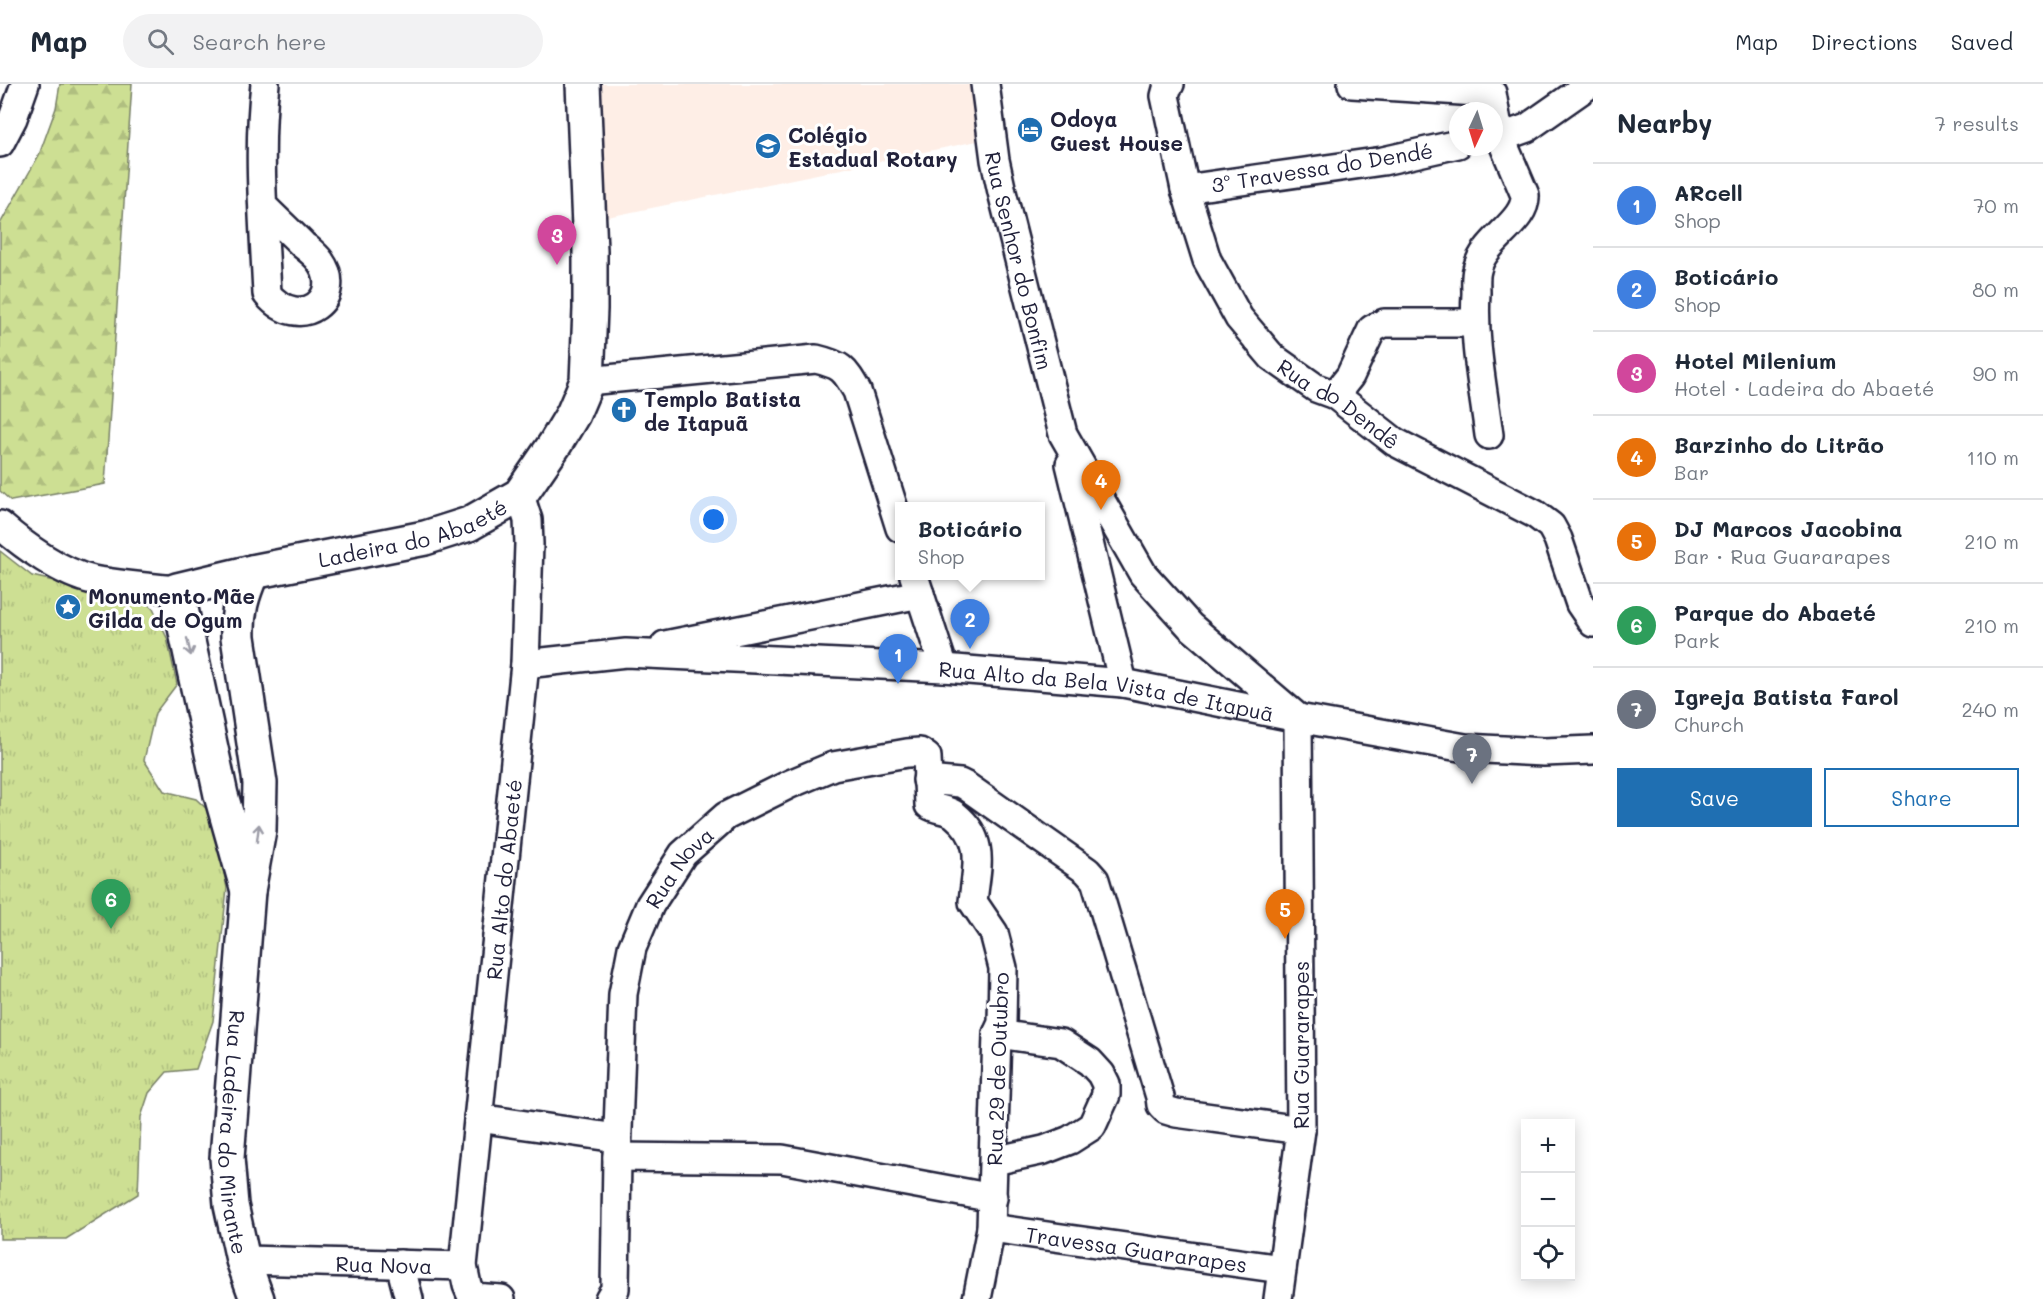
<!DOCTYPE html>
<meta charset="utf-8">
<style>
body{margin:0;font-family:Mali,sans-serif;background:#f2f2f3;color:#1f2937}
.controls{position:absolute;right:18px;bottom:18px;display:grid;overflow:hidden;border-radius:0px;box-shadow:0 3px 15px #0003}
.controls button{width:54px;height:54px;display:grid;place-items:center;padding:0;border:0;border-bottom:2px solid #e0e1e3;background:#fff;color:#1f2937;font:30px sans-serif}
.compass{position:absolute;left:1449px;top:18px;width:54px;height:54px;border-radius:50%;background:#fff;box-shadow:0 3px 15px #0003;rotate:184deg}
.you{position:absolute;left:714px;top:436px;width:21px;height:21px;margin:-15px;border:4px solid #fff;border-radius:50%;background:#1a73e8;box-shadow:0 0 0 9px #1a73e833}
.badge{display:grid;place-items:center;width:39px;height:39px;border-radius:50%;background:#1f6fb2;color:#fff;font-size:20px;font-weight:700}
.pin{position:absolute;translate:-50% -50px;filter:drop-shadow(0 2px 3px #0008)}
.pin::after{content:'';position:absolute;top:32px;width:21px;height:18px;background:inherit;clip-path:polygon(0 0,100% 0,50% 100%)}
.popup{position:absolute;left:895px;top:418px;width:150px;height:78px;box-sizing:border-box;display:grid;place-content:center;border-radius:0px;background:#fff;filter:drop-shadow(0 2px 4px #0005);font-size:20px;white-space:nowrap;color:#747a83}
.popup b{font-size:22px;color:#1f2937}
.popup::after{content:'';position:absolute;left:50%;top:100%;margin-left:-12px;border:12px solid transparent;border-top-color:#fff}
.list{margin:0;padding:0;list-style:none}
h2{display:flex;justify-content:space-between;align-items:center;height:78px;margin:0;padding:0 24px;font-size:26px}
h2 small{font-size:20px;font-weight:400;color:#747a83}
.list li{display:grid;grid-template-columns:39px 1fr auto;gap:18px;align-items:center;box-sizing:border-box;height:84px;padding:0 24px;border-top:2px solid #e0e1e3}
.list b{display:block;font-size:22px;white-space:nowrap}
.list p{margin:0;font-size:20px;white-space:nowrap;color:#747a83}
.list em{font-size:20px;font-style:normal;color:#747a83}
.actions{display:flex;gap:12px;padding:18px 24px}
.actions a{flex:1;padding:14px 0;border:2px solid #1f6fb2;border-radius:0px;text-align:center;font-size:21px;color:#1f6fb2}
.actions .main{background:#1f6fb2;color:#fff}
.icon{flex:none;width:33px;height:33px;fill:none;stroke:currentColor;stroke-width:2;stroke-linecap:round;stroke-linejoin:round}
.map{position:relative;flex:none;width:1593px;height:1215px;overflow:hidden}
header{display:flex;align-items:center;gap:36px;box-sizing:border-box;height:84px;padding:0 30px;background:#fff;border-bottom:2px solid #e0e1e3}
header strong{font-size:28px}
nav{display:flex;gap:33px;margin-inline-start:auto;font-size:21px}
.search{width:420px;height:54px;background:#f2f2f3;display:flex;align-items:center;gap:15px;box-sizing:border-box;padding:0 21px;border-radius:33px;color:#747a83;font-size:22px}
main{display:flex}
aside{flex:1;background:#fff}
.map>svg:first-child{display:block}
.built{fill:#feeee6}
.forest{fill:url(#forest-firs);stroke:#788067;stroke-width:1.5}
.park{fill:url(#park-tufts);stroke:#788067;stroke-width:1.5}
.lines{fill:none;stroke-linecap:round;stroke-linejoin:round}
.street-casing{stroke:#22223b;stroke-width:32}
.secondary-casing{stroke:#22223b;stroke-width:38}
.street{stroke:#fff;stroke-width:27}
.secondary{stroke:#fff;stroke-width:33}
.oneway{stroke:#9c9ca7}
.labels{text-anchor:middle;dominant-baseline:central;stroke-width:6;stroke-linejoin:round;paint-order:stroke}
.poi-label{font-size:21px;font-weight:bold;fill:#22223b;stroke:#fff;text-anchor:start}
.street-label{font-size:21px;fill:#22223b;stroke:#fff}
</style>
<header>
<strong>Map</strong>
<div class="search"><svg class="icon" aria-label="search" viewBox="0 0 24 24"><circle cx="10" cy="10" r="6"/><path d="M15 15l6 6"/></svg>Search here</div>
<nav><a>Map</a><a>Directions</a><a>Saved</a></nav>
</header>
<main>
<div class="map">
<svg width="1593" height="1215" viewBox="0 0 1593 1215">
<defs>
<pattern id="forest-firs" width="22" height="20" patternUnits="userSpaceOnUse" patternTransform="scale(1.5)"><rect width="22" height="20" fill="#cddf93"/><path d="M5 1l3.5 6h-7zM16 11l3.5 6h-7z" fill="#b0bf80"/></pattern>
<pattern id="park-tufts" width="24" height="20" patternUnits="userSpaceOnUse" patternTransform="scale(1.5)"><rect width="24" height="20" fill="#cddf93"/><path d="M3 7l-1-3M5 7V3M7 7l1-3M15 17l-1-3M17 17v-4M19 17l1-3" fill="none" stroke="#b0bf80"/></pattern>
</defs>
<rect width="100%" height="100%" fill="#fff"/>
<filter id="ink" filterUnits="userSpaceOnUse"><feTurbulence type="fractalNoise" baseFrequency=".0167" numOctaves="2"/><feDisplacementMap in="SourceGraphic" scale="12" xChannelSelector="R" yChannelSelector="G"/><feConvolveMatrix kernelMatrix="1 2 1 2 8 2 1 2 1" color-interpolation-filters="sRGB"/></filter>
<g filter="url(#ink)">
<polygon class="built" points="583,0 985,0 992,54 588,137"/>
<polygon class="forest" points="60,0 132,0 105,400 11,417 0,407 0,140 39,71 56,24"/>
<polygon class="park" points="0,467 32,492 93,506 141,515 153,524 167,554 177,600 155,629 144,676 164,707 196,715 212,730 227,804 213,937 196,985 167,988 149,1009 141,1033 138,1110 66,1155 0,1155"/>
<g class="lines">
<g class="street-casing">
<g id="street">
<path id="s1" d="M985,0L995,76L1002,108L1063,350L1143,490L1190,542L1297,633"/>
<path id="s2" d="M1170,0L1168,1L1165,12L1185,105L1207,176L1239,234L1272,273L1316,304L1335,311L1395,358L1535,430L1551,442L1558,455L1580,520L1593,539"/>
<path d="M1352,0L1492,9L1499,50L1525,111C1527,138 1483,156 1477,186C1475,193 1476,202 1476,209C1473,257 1483,304 1489,351"/>
<polyline points="1494,51 1513,49 1527,44 1590,0"/>
<polyline points="0,59 13,34 25,0"/>
<polyline points="1185,105 1383,77 1458,60"/>
<path d="M263,122C276,135 290,148 303,161C309,166 316,171 320,177C346,213 301,250 267,210C264,141 257,69 265,0"/>
<path d="M587,297L816,275C841,281 844,284 857,307L900,444"/>
<polyline points="1335,311 1350,292 1372,245 1384,239 1474,239"/>
<polyline points="1070,380 1123,599"/>
<path d="M0,441C24,462 61,489 93,496C120,501 149,503 177,506"/>
<polyline points="914,492 944,584"/>
<polyline points="665,561 920,510"/>
<path id="s3" d="M525,580L626,569L944,584L1123,599L1298,634L1465,664L1544,668L1593,666"/>
<polyline points="927,696 960,699 966,702 1087,787 1095,796 1160,1013 1161,1021 1166,1026 1176,1029 1301,1046"/>
<polyline points="478,1034 617,1054"/>
<polyline points="617,1073 782,1075 993,1114"/>
<polyline points="994,1077 1044,1066 1070,1056 1092,1042 1106,1011 1106,1000 1101,990 1090,978 1061,959 997,950"/>
<path id="s4" d="M991,1144L1282,1185"/>
<path id="s5" d="M243,1176L463,1182"/>
<polyline points="400,1180 409,1215"/>
<path id="s6" d="M501,1215L472,1213L467,1201L463,1182L525,580L529,460L528,436L520,411"/>
<path id="s7" d="M609,1215L615,1205L617,1073L623,910L632,864L650,821L683,770L726,732L790,700L833,682L907,669L920,668L927,673L929,721C937,726 948,725 955,731C987,757 976,784 973,818L994,849L1003,884L1002,939L997,950L991,1144L977,1215"/>
<polyline points="1278,1215 1301,1046 1298,634"/>
</g>
</g>
<g class="secondary-casing">
<g id="secondary">
<path id="s8" d="M252,488C242,512 237,527 238,553L260,699L259,746L248,807L227,1074L231,1121L243,1176L257,1215"/>
<path id="s9" d="M248,807L221,711L177,506L252,488L425,454L469,440L520,411L555,360L573,330L587,297L590,225V167L583,0"/>
</g>
</g>
<use href="#street" class="street"/>
<use href="#secondary" class="secondary"/>
</g>
<defs><path id="oneway-shaft" d="M-6 0H5M1.5-3L5.5 0L1.5 3" fill="none" stroke-width="1.6" stroke-linecap="round" stroke-linejoin="round" transform="scale(1.5)"/></defs>
<g class="oneway">
<use href="#oneway-shaft" transform="translate(189 563) rotate(77)"/>
<use href="#oneway-shaft" transform="translate(258 749) rotate(-83)"/>
</g>
</g>
<defs>
<g id="hotel-disc" transform="scale(1.35)"><circle r="9.5" fill="#1f6fb2" stroke="#fff"/><path d="M-6-4.5h1.5V1H6V5H4.5V3h-9V5H-6ZM-4 0a1.8 1.8 0 1 1 3.6 0ZM.5 0V-2.5h3Q6-2.5 6 0Z" fill="#fff"/></g>
<g id="school-disc" transform="scale(1.35)"><circle r="9.5" fill="#1f6fb2" stroke="#fff"/><path d="M0-5L7-2L0 1L-7-2ZM-4 1L0 2.5L4 1V4Q0 6-4 4Z" fill="#fff"/></g>
<g id="church-disc" transform="scale(1.35)"><circle r="9.5" fill="#1f6fb2" stroke="#fff"/><path d="M-1.2-6h2.4v3.5h3.3v2.4h-3.3V6h-2.4V-.1h-3.3v-2.4h3.3Z" fill="#fff"/></g>
<g id="sight-disc" transform="scale(1.35)"><circle r="9.5" fill="#1f6fb2" stroke="#fff"/><path d="M0-6L1.8-2.2L6-1.7L2.9 1.2L3.7 5.4L0 3.3L-3.7 5.4L-2.9 1.2L-6-1.7L-1.8-2.2Z" fill="#fff"/></g>
</defs>
<g fill-rule="evenodd">
<use href="#hotel-disc" x="1030" y="46"/>
<use href="#school-disc" x="768" y="62"/>
<use href="#church-disc" x="624" y="326"/>
<use href="#sight-disc" x="68" y="523"/>
</g>
<g class="labels">
<g class="poi-label">
<text x="1050" y="34">Odoya<tspan x="1050" dy="24">Guest House</tspan></text>
<text x="788" y="50">Colégio<tspan x="788" dy="24">Estadual Rotary</tspan></text>
<text x="644" y="314">Templo Batista<tspan x="644" dy="24">de Itapuã</tspan></text>
<text x="88" y="511">Monumento Mãe<tspan x="88" dy="24">Gilda de Ogum</tspan></text>
</g>
<g class="street-label">
<text transform="translate(1322 83) rotate(-9)">3º Travessa do Dendé</text>
<text stroke="none"><textPath href="#s1" startOffset="180">Rua Senhor do Bonfim</textPath></text>
<text stroke="none"><textPath href="#s2" startOffset="382">Rua do Dendê</textPath></text>
<text stroke="none"><textPath href="#s9" startOffset="552">Ladeira do Abaeté</textPath></text>
<text stroke="none"><textPath href="#s3" startOffset="584">Rua Alto da Bela Vista de Itapuã</textPath></text>
<text stroke="none"><textPath href="#s7" startOffset="448">Rua Nova</textPath></text>
<text stroke="none"><textPath href="#s6" startOffset="450">Rua Alto do Abaeté</textPath></text>
<text transform="translate(1300 961) rotate(-90)">Rua Guararapes</text>
<text transform="translate(997 985) rotate(-88)">Rua 29 de Outubro</text>
<text stroke="none"><textPath href="#s8" startOffset="566">Rua Ladeira do Mirante</textPath></text>
<text stroke="none"><textPath href="#s4" startOffset="147">Travessa Guararapes</textPath></text>
<text stroke="none"><textPath href="#s5" startOffset="141">Rua Nova</textPath></text>
</g>
</g>
</svg>
<div class="controls">
<button>+</button>
<button>−</button>
<button><svg class="icon" aria-label="locate" viewBox="0 0 24 24"><circle cx="12" cy="12" r="6"/><path d="M12 2v4M12 18v4M2 12h4M18 12h4"/></svg></button>
</div>
<svg class="compass" viewBox="-18 -18 36 36"><path d="M0-13l5 13h-10z" fill="#e53935"/><path d="M0 13l5-13h-10z" fill="#747a83"/></svg>
<div class="you"></div>
<div class="pin badge" style="left:898px;top:600px;background:#3f7fe0">1</div>
<div class="pin badge" style="left:970px;top:565px;background:#3f7fe0">2</div>
<div class="popup"><b>Boticário</b>Shop</div>
<div class="pin badge" style="left:557px;top:181px;background:#d1479c">3</div>
<div class="pin badge" style="left:1101px;top:426px;background:#e8710a">4</div>
<div class="pin badge" style="left:1285px;top:855px;background:#e8710a">5</div>
<div class="pin badge" style="left:111px;top:845px;background:#2e9e5b">6</div>
<div class="pin badge" style="left:1472px;top:700px;background:#6b7280">7</div>
</div>
<aside>
<h2>Nearby<small>7 results</small></h2>
<ul class="list">
<li><span class="badge" style="background:#3f7fe0">1</span><div><b>ARcell</b><p>Shop</p></div><em>70 m</em></li>
<li><span class="badge" style="background:#3f7fe0">2</span><div><b>Boticário</b><p>Shop</p></div><em>80 m</em></li>
<li><span class="badge" style="background:#d1479c">3</span><div><b>Hotel Milenium</b><p>Hotel · Ladeira do Abaeté</p></div><em>90 m</em></li>
<li><span class="badge" style="background:#e8710a">4</span><div><b>Barzinho do Litrão</b><p>Bar</p></div><em>110 m</em></li>
<li><span class="badge" style="background:#e8710a">5</span><div><b>DJ Marcos Jacobina</b><p>Bar · Rua Guararapes</p></div><em>210 m</em></li>
<li><span class="badge" style="background:#2e9e5b">6</span><div><b>Parque do Abaeté</b><p>Park</p></div><em>210 m</em></li>
<li><span class="badge" style="background:#6b7280">7</span><div><b>Igreja Batista Farol</b><p>Church</p></div><em>240 m</em></li>
</ul>
<div class="actions"><a class="main">Save</a><a>Share</a></div>
</aside>
</main>
